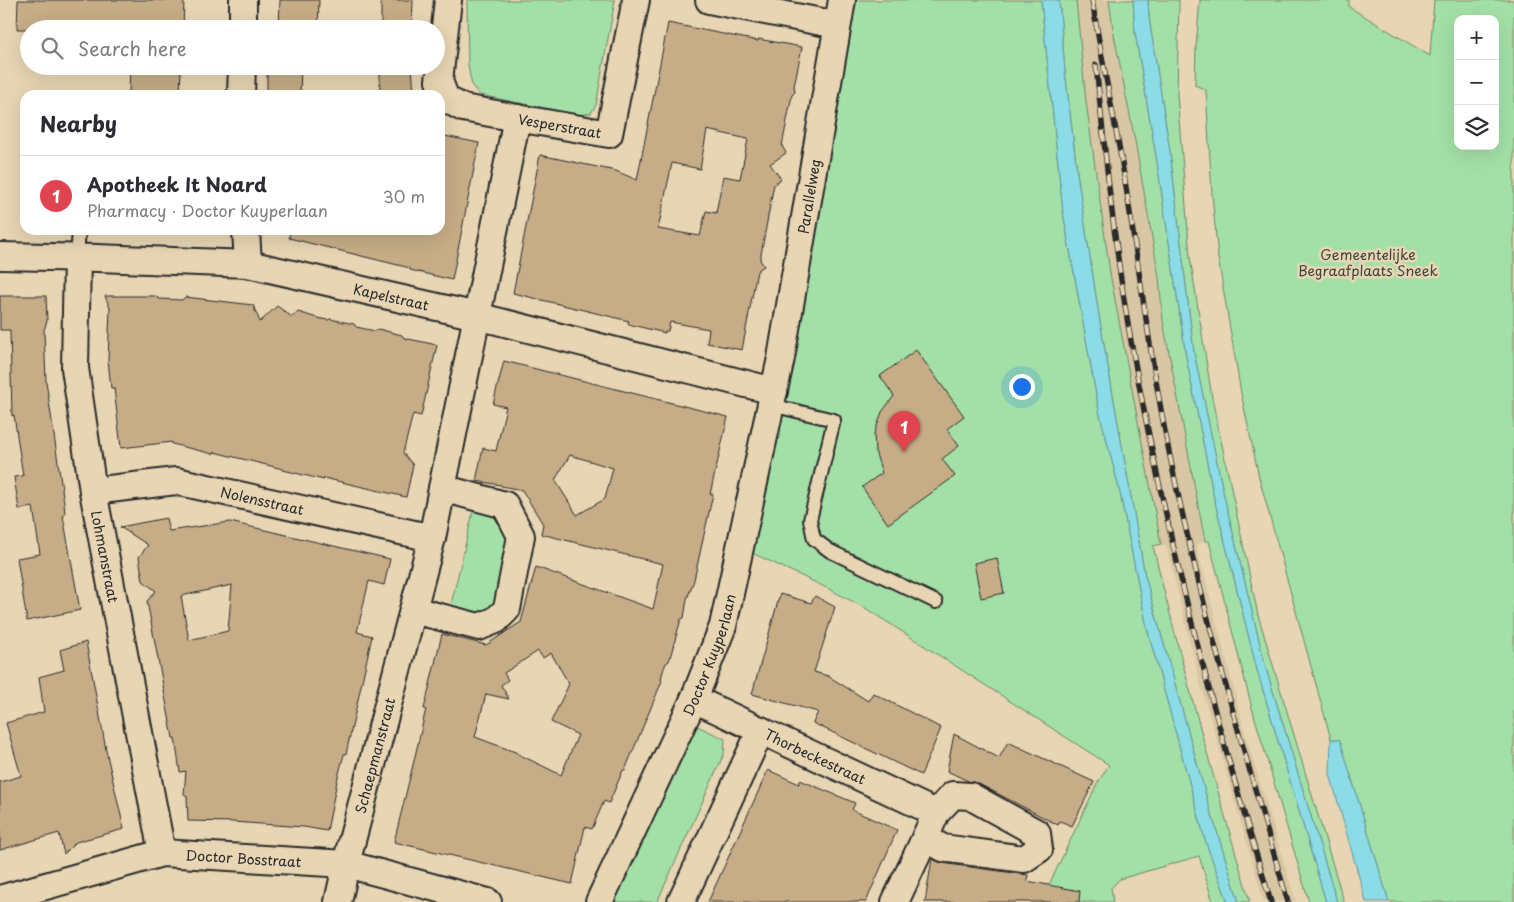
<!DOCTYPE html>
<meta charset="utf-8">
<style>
body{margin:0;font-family:"Playpen Sans",sans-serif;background:#f7f7f7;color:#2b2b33}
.controls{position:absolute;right:15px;top:15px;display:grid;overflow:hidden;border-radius:10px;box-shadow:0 5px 20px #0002}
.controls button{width:45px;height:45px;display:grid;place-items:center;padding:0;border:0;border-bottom:1px solid #e1e1e2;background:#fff;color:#2b2b33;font:25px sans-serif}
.you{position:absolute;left:1021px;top:386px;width:18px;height:18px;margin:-12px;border:4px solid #fff;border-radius:50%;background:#1a73e8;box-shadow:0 0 0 8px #1a73e833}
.badge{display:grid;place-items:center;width:32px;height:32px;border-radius:50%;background:#c8321e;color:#fff;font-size:16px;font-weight:700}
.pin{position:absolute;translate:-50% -41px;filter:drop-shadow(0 1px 2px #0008)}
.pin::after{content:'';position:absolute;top:26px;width:18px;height:15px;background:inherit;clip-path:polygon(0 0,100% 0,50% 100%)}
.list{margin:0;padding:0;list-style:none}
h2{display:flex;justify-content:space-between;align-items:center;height:65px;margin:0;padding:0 20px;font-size:21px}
h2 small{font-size:16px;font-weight:400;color:#7c7c81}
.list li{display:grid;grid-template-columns:32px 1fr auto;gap:15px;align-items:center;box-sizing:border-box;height:80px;padding:0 20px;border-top:1px solid #e1e1e2}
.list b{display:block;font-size:19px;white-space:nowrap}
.list p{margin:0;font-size:16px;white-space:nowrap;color:#7c7c81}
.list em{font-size:16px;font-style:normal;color:#7c7c81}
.icon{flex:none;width:28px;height:28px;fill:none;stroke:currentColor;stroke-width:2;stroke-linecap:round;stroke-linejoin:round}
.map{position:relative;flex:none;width:1514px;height:902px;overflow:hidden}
.search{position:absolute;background:#fff;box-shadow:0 5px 20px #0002;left:20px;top:20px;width:425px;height:55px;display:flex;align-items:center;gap:12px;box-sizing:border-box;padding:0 18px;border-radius:28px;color:#7c7c81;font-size:19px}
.panel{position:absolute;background:#fff;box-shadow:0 5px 20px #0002;left:20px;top:90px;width:425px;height:145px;border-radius:15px}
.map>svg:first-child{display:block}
.built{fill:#d9c6a4}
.green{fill:#a3e0a7;stroke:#678669;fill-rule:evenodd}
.water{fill:#8cdce7;stroke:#65959c}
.building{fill:#c6ad87;stroke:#2b2b2b;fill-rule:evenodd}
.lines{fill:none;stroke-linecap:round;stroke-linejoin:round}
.service-casing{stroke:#2b2b2b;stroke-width:16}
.minor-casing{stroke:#2b2b2b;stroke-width:30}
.service{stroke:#e7d5b3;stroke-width:12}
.minor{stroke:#e7d5b3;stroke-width:26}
.rail-casing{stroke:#2b2b2b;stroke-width:5.5}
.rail{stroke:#e7d5b3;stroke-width:4;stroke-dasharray:11;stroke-linecap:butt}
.labels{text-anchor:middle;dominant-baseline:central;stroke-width:5;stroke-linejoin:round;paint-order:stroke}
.street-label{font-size:14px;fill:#2b2b2b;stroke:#e7d5b3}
.park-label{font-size:14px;fill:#3d463e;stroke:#e7d5b3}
</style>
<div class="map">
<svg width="1514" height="902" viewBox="0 0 1514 902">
<rect width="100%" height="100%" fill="#e7d5b3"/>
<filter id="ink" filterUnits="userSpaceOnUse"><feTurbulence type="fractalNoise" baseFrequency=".02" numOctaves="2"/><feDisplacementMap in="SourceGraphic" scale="10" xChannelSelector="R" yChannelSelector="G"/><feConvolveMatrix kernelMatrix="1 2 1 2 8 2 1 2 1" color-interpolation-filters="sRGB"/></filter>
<g filter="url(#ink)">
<polygon class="built" points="1076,0 1109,0 1114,35 1135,141 1159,277 1163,321 1205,541 1196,544 1247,740 1296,902 1264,902 1200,683 1166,545 1161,545 1110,273 1086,102"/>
<g class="green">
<polygon points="467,0 615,0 596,105 591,113 580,115 480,95 472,86 468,65"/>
<polygon points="850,0 1041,0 1063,212 1099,411 1119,488 1147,628 1206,843 1228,902 1213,902 1199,856 1120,879 1111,888 1113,902 1041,902 1097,784 1109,765 867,609 829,589 748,551"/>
<path d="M1059,0H1076L1086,102L1110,273L1161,544L1153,546C1182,666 1215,784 1250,902H1239L1208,803L1145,576L1099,316L1078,180L1065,71Z"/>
<polygon points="1109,0 1133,0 1135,32 1157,162 1186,356 1214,498 1257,670 1326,902 1309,902 1252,708 1209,541 1205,541 1163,321 1159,277 1135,141 1114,35"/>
<polygon points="1148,0 1179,0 1177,94 1190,257 1212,398 1258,615 1344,902 1337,902 1265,665 1224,496 1194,353 1170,152 1149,18"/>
<path d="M1200,0H1349V7L1430,56L1434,0H1514V902H1389L1340,740L1331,739L1259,477L1241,393L1218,258L1212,194L1206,90L1195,85L1196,47ZM1458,19H1495V146H1458Z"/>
<polygon points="474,508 505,515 515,538 500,606 482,618 449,613"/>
<polygon points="686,721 725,739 724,754 657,902 605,902"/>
</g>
<g class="water">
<polygon points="1041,0 1059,0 1065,71 1078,180 1099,316 1145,576 1208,803 1239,902 1228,902 1206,843 1147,628 1119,488 1099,411 1063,212"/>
<polygon points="1133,0 1148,0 1149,18 1170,152 1194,353 1224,496 1265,665 1337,902 1326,902 1257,670 1214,498 1186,356 1157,162 1135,32"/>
<polygon points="1331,739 1340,740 1389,902 1366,902 1330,774"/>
</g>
<g class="building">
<polygon points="18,0 184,0 183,29 17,29"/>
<polygon points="280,0 319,0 318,29 279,29"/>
<polygon points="381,0 413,0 412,29 381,29"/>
<path d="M668,23L758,41V39L802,47L794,86L795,92L792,95L782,146L786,153L770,164L781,179L774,184L760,260L764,266L757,271L742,350L707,343L709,329L670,322L668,331H665V333L628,324L629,321L513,293L540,155L616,171L637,180ZM707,130L748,139L740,179L723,176L716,213L706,211L700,236L658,229L672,163L700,169Z"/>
<polygon points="130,66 181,66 180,95 129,95"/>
<polygon points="267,66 301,66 300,95 267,95"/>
<polygon points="380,66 412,66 414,95 380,95"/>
<polygon points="440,135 479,143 452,280 410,270 410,268 289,238 290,230 440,230"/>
<polygon points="0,296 46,296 47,321 44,330 46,381 64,503 65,515 63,516 80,610 27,621 17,558 40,554 33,507 19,509 14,477 23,476 14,415 12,416 10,330 0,330"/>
<polygon points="105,296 156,296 159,299 182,300 185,297 253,305 260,322 277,306 292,317 298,312 317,318 328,320 330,319 354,324 356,327 375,331 378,329 402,335 404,338 437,345 421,416 413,414 403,453 413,465 406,497 324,478 324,480 283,470 283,469 214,452 213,454 172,444 172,442 121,448 114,388 111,388 108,360 110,308"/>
<polygon points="916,350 964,416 947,429 959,446 942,459 955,476 888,524 862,487 882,473 875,451 874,434 882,412 894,396 880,376"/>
<path d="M504,361L728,417L710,494H713L694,580L687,599L684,618L681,619L669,661L666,663L663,671L661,679L662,681L625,770H623L609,803L604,801L592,829L585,827L572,884L394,842L413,765L426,709H424L442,634L486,645L521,622L536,567L653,609L663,564L541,534L543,524L522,490L501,486V485L476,481L483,448L496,451L506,407L493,404ZM570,455L613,468L605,499L577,515L555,480ZM538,651L543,658L551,653L569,684L551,722L578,735L561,775L518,754V753L475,737L486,694L509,699L501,685L508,680L504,673Z"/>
<path d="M166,518L169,531L230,522L390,559L384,585L369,581L357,632L372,636L346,754H344L337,781L327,831L304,827L233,822L188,821L187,796L184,794L186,771L180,772L175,738H173L147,601L156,591L143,581L139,557L148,545L120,527ZM232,585L228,631L189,640L181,596Z"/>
<polygon points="997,558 1004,593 981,598 974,563"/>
<polygon points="780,594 811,603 815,596 835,607 814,672 828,676 868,701 873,693 941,728 921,775 813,723 818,712 752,694"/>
<polygon points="86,642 107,755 124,829 76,842 64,854 59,833 0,850 0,782 21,776 6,723 44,712 39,677 64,670 60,650"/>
<polygon points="954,734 999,758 1008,742 1094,782 1072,826 1060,821 1058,825 977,783 968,781 947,771"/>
<polygon points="768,770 799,784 800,780 855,803 852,810 897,830 866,902 708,902"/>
<polygon points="932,859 941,863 1028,875 1027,881 1080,891 1079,902 925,902"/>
</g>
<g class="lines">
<g class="service-casing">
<g id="service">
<polyline points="77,257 79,230"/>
<polyline points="771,405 834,420 810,520 814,539 830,551 936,602"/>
</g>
</g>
<g class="minor-casing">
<g id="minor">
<polyline points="448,0 439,81 446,99 463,108 517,118"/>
<polyline points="709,0 837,25"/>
<polyline points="243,29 243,0"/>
<polyline points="241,95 242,66"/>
<polyline points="246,230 248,264"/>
<path id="s1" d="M0,256L98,258L248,264L477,316L774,391"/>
<path id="s2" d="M77,257L75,368L93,491L162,853"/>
<path id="s3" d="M93,491L176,481L432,538"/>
<polyline points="413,610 479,627 496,620 507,609 521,536 505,505 442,488"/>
<path id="s4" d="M694,699L936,813L925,838L943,848L1024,859L1039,849L1037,833L970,796L953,795L936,813"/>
<path id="s5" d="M0,899L162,853L346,864L488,902"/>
<path id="s6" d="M338,902L349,852L432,538L517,118L609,134L636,0"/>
<path id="s7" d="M599,902L694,699L723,626L781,358L842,0"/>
<polyline points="681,902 761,730"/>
<polyline points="895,902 925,838"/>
</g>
</g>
<use href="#service" class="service"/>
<use href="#minor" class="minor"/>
<g class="rail-casing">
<g id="rail">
<path d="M1092,0C1102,63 1116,125 1126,187C1141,282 1153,377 1173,471C1204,617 1246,759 1288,902"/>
<path d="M1096,65C1105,153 1114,242 1129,330C1163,524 1212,714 1271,902"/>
</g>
</g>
<use href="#rail" class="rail"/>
</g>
</g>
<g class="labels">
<g class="street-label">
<text stroke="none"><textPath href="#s6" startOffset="848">Vesperstraat</textPath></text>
<text stroke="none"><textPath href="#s7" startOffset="741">Parallelweg</textPath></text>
<text stroke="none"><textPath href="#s1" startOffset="395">Kapelstraat</textPath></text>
<text stroke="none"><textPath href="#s3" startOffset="172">Nolensstraat</textPath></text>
<text stroke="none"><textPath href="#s2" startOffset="302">Lohmanstraat</textPath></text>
<text stroke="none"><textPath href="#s7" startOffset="271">Doctor Kuyperlaan</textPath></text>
<text stroke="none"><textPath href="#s4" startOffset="134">Thorbeckestraat</textPath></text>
<text stroke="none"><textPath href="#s6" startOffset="151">Schaepmanstraat</textPath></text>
<text stroke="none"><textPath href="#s5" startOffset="250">Doctor Bosstraat</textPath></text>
</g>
<g class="park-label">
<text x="1368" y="254">Gemeentelijke<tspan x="1368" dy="16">Begraafplaats Sneek</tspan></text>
</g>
</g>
</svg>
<div class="controls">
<button>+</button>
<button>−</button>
<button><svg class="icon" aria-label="layers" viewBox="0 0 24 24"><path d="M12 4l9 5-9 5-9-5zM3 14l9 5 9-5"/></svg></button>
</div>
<div class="you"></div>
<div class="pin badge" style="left:904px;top:452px;background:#e0444e">1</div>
<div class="search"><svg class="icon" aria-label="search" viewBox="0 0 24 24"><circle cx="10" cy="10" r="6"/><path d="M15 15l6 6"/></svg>Search here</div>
<section class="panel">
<h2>Nearby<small></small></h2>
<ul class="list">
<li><span class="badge" style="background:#e0444e">1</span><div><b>Apotheek It Noard</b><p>Pharmacy · Doctor Kuyperlaan</p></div><em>30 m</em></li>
</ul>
</section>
</div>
